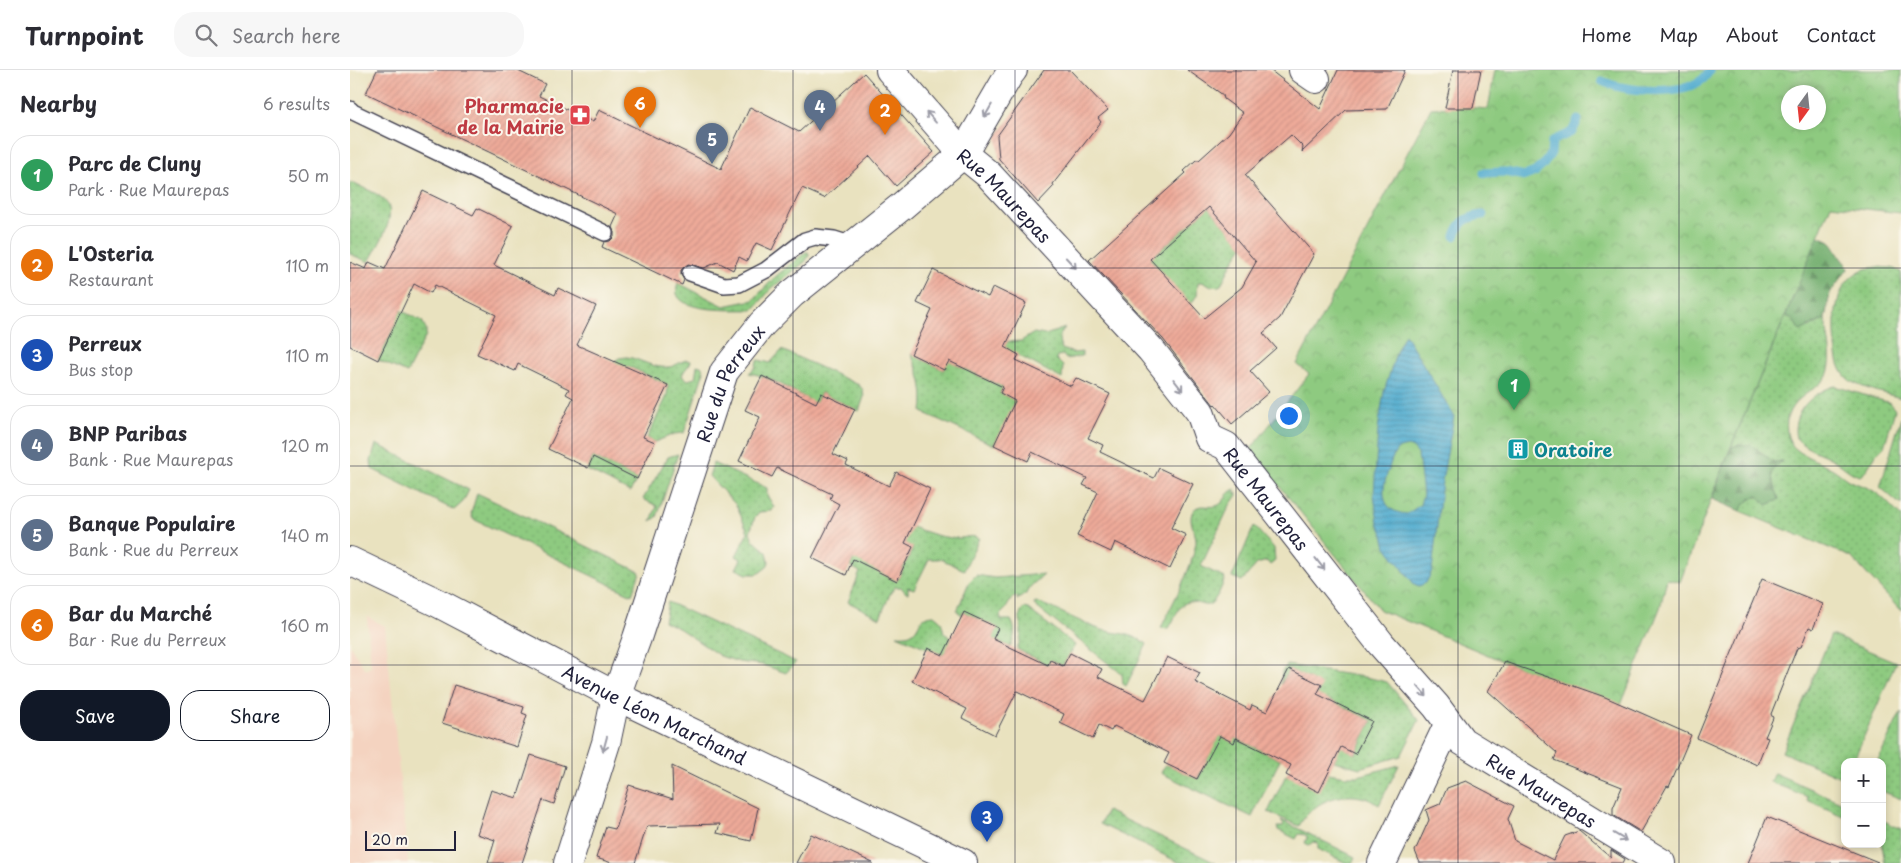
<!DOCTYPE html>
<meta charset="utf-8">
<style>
body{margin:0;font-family:"Playpen Sans",sans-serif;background:#f7f7f7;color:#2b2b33}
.controls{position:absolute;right:15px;bottom:15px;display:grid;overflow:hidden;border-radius:10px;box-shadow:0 2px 8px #0003}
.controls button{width:45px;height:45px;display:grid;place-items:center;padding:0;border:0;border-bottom:1px solid #e1e1e2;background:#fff;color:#2b2b33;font:25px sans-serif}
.compass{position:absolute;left:1431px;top:15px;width:45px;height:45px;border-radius:50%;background:#fff;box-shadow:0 2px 8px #0003;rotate:195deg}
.scale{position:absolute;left:15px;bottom:12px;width:91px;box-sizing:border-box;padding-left:5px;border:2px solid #22223b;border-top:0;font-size:14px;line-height:18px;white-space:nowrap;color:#22223b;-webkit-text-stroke:4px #fbf7ec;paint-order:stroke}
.you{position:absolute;left:938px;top:345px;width:18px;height:18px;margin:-12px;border:4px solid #fff;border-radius:50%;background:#1a73e8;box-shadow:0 0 0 8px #1a73e833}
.badge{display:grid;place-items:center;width:32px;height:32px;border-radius:50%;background:#111827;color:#fff;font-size:16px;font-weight:700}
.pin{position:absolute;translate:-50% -41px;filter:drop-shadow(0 1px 2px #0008)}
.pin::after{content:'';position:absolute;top:26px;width:18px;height:15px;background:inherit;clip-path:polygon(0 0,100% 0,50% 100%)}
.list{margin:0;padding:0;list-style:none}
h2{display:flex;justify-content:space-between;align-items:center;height:65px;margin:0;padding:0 20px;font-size:21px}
h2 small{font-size:16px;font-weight:400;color:#7c7c81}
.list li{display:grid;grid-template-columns:32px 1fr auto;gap:15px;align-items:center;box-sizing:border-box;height:80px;margin:0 10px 10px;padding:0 10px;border:1px solid #e1e1e2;border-radius:20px}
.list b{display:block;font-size:19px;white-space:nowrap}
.list p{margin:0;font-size:16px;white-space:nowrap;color:#7c7c81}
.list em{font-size:16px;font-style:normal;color:#7c7c81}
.actions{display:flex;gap:10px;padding:15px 20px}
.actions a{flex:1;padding:11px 0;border:1px solid #111827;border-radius:20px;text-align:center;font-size:18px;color:#111827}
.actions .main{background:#111827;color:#fff}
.icon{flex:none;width:28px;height:28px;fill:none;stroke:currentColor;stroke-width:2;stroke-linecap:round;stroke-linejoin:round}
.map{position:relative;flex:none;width:1551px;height:793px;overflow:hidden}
header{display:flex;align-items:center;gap:30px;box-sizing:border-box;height:70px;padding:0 25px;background:#fff;border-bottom:1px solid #e1e1e2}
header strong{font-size:24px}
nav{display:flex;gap:28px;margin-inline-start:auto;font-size:18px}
.search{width:350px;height:45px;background:#f7f7f7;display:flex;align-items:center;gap:12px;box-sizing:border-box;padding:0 18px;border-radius:20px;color:#7c7c81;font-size:19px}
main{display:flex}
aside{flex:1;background:#fff}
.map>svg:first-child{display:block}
.built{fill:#f4d3c0}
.grass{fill:url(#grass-dots);stroke:#58765e}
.forest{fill:url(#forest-firs);stroke:#4a6854}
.park{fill:url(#park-crowns);stroke:#58765e;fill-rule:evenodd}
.water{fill:url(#water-rules);stroke:#3a6785;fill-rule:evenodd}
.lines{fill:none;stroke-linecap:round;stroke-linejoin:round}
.stream{stroke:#51accf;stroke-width:9}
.building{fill:url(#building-hatch);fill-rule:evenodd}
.service-casing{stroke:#403f4f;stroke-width:18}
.minor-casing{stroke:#403f4f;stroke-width:30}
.secondary-casing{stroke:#403f4f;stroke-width:30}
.service{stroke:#fff;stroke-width:15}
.minor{stroke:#fff;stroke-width:28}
.secondary{stroke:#fff;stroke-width:28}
.oneway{stroke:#9c9ca7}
.grid{fill:none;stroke:#22223b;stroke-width:1;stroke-opacity:0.55}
.labels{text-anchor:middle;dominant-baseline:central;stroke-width:4;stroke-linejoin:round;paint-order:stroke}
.health-label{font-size:18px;font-weight:bold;fill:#be3a42;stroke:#fbf7ec;text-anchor:end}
.street-label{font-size:18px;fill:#22223b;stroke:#fbf7ec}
.culture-label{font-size:18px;font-weight:bold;fill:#0d838f;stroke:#fbf7ec;text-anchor:start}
</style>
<header>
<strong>Turnpoint</strong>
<div class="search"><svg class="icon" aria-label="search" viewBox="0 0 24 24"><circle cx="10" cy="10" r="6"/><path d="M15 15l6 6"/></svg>Search here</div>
<nav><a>Home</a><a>Map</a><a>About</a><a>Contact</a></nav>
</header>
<main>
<aside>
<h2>Nearby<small>6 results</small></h2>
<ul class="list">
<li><span class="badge" style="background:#2e9e5b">1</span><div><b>Parc de Cluny</b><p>Park · Rue Maurepas</p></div><em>50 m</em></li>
<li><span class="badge" style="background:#e8710a">2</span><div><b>L'Osteria</b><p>Restaurant</p></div><em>110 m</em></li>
<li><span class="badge" style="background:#1a4fb4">3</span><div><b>Perreux</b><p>Bus stop</p></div><em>110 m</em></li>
<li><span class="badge" style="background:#5c6f8a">4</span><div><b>BNP Paribas</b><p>Bank · Rue Maurepas</p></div><em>120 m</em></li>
<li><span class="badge" style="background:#5c6f8a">5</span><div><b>Banque Populaire</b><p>Bank · Rue du Perreux</p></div><em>140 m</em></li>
<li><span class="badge" style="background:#e8710a">6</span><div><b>Bar du Marché</b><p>Bar · Rue du Perreux</p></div><em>160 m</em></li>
</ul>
<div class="actions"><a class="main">Save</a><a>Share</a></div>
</aside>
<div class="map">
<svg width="1551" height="793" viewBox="0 0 1551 793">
<defs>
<pattern id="grass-dots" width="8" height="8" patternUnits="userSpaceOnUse" patternTransform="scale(1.25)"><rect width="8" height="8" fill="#8eca80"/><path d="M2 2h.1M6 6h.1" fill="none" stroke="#7aad70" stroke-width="1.8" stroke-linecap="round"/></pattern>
<pattern id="forest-firs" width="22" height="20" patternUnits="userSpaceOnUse" patternTransform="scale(1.25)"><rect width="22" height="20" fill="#72ae6e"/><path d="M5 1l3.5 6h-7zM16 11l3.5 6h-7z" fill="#5d8d5c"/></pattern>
<pattern id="park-crowns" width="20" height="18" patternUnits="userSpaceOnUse" patternTransform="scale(1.25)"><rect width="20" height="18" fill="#8eca80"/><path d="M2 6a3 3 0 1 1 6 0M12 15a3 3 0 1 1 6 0" fill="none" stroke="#7aad70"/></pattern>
<pattern id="water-rules" width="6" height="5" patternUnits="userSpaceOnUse" patternTransform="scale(1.25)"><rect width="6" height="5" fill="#51accf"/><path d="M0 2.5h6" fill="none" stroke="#438ca9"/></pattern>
<pattern id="building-hatch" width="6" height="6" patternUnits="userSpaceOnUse" patternTransform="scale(1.25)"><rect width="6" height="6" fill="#ea9"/><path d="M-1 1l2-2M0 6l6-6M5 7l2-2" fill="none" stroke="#cc9285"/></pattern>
</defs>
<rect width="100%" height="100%" fill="#fbf7ec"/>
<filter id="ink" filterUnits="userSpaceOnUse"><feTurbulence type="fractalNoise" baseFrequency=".02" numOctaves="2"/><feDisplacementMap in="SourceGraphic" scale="10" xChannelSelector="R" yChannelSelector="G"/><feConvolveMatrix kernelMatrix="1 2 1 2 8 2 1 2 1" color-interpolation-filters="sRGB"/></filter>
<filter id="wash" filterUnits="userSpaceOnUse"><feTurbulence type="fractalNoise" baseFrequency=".0096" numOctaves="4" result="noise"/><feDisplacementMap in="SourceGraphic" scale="20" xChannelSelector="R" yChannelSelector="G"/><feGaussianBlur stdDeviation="1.12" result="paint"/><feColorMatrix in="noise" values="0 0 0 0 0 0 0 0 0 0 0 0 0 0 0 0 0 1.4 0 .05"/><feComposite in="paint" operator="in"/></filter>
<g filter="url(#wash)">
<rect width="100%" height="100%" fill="#e9e2bf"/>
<polygon class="built" points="17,547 35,556 58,793 0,793 0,575 15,600 21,597"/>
<g class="grass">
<path d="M0,112C10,117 24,121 32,128C52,142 27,176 19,192L0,184Z"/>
<path d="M859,137L893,176L883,191L871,215C862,220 857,211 848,212L847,225L840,236L800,189Z"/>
<path d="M456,182H458L459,186L455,192L422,218L403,240C386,239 315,245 328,213L374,236L403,230L426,206Z"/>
<path d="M1527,197L1542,198L1551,202V328C1540,325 1503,316 1497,308C1489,299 1487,288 1486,276C1483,250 1484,213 1512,200C1516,198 1522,198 1527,197Z"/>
<polygon points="40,235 72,251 76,259 76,265 57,303 28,290 46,253"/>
<path d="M1436,245L1459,258L1475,249C1477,265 1484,288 1478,303C1470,323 1432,326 1437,362C1438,369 1441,375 1446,379C1455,387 1469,391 1479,397C1486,400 1492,406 1498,410C1505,414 1513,415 1520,419C1532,425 1541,437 1551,446V541L1501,487L1390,441C1395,433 1400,428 1409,426L1417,435L1425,415C1419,405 1421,398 1432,391L1424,392L1381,377Z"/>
<path d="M715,258C708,265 708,271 712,279L724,283L732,282V286L716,289L713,285L707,286L706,289L713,296L712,309L653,277L655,272L671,271L684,263L695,265Z"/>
<path d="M432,280L509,315L513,320L514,327L509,341L471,323L465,334C448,323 420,306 399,303L405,298L407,291L409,290L420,293Z"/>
<path d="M561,284L594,300L599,289L609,296L653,317L650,323L667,331L644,375L572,342C575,321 570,303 561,284Z"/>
<path d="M277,287C291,289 304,299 318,297C325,297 330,291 337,290L341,291C339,297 334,299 332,306L338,310L345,308L347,295L351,296L354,301L334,363L324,364L305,372L297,368L317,326L318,315L278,296L273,306L263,292L269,288Z"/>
<path d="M1485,316L1540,333L1545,340L1534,377L1527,383L1515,402L1510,406C1500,404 1491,394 1482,389C1470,382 1456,380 1446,368C1440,343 1463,322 1485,316Z"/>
<polygon points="1551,348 1551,435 1530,417"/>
<polygon points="26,374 119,420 113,432 104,440 22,399 21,391"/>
<polygon points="328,384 307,447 301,451 307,436 293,429 318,387"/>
<polygon points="243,387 287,409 280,422 237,400"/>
<polygon points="363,393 417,418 417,425 424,437 422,441 409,442 405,447 400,462 403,470 417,482 419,492 417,497 408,504 397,504 386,499 391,489 386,486 398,462 386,435 359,406"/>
<path d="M885,419L887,425L880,435L851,496L875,508C872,515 870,523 865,529C856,544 845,526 834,534C825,540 825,553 817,559L811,558C823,531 841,502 846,473C847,463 838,452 842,443C847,432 857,438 866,436C875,434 875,422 885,419Z"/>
<polygon points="127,423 290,502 282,525 123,449 121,444"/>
<polygon points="904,456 924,478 925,491 920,495 917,491 907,494 892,511 882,507"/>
<path d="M562,457C576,462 591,468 606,468C616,469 618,464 629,468L614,500L591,489H579L564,519L558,517V523H556L551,517H545L540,524L530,548L498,532L510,502L500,496L504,488L547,511L563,478L553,472Z"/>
<path d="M694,504L680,517L677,523L667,530L668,526L662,528L655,540L650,545L651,550H661C666,558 665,568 660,577L643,569L647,558L614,542L612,545L607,541L619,512L626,505L645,508Z"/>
<polygon points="318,532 446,592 436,603 413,595 389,592 370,586 330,559 314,551"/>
<path d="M686,532C708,539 727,551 749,559C768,565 779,561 797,574L776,616L773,614L772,604L685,536L684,533Z"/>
<path d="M674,538L678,539L725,575L713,596L701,590L698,595L667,579C669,574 671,568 671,562C672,553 666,544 674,538Z"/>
<path d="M584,545L591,551L594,563L601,568L595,586L547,565C575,568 562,545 584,545Z"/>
<polygon points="1481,565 1546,592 1503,692 1495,692 1495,709 1432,682"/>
<polygon points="937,595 1020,608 1037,612 1069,650 1051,686 1010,698 984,691 990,676 1006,684 1022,651 978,629 977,630 967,625 971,615 939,599 931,614 932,601"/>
<polygon points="1551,642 1551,729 1532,721 1532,692 1527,692"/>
<polygon points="868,665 883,672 886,668 930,690 902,747 811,703 816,694 848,709"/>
<path d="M1049,695L1029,735C1024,732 1017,728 1011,727C986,722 961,734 949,756L918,742L936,705L978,703L996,706H1008Z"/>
<polygon points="1424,703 1495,734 1495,747 1457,730 1458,727 1420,712"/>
<polygon points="757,741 866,793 830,793 750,754"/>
<polygon points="931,750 1005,787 1002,793 996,793 968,779 968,773 963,772 959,775 955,773 957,767 956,765 949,764 946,769 928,760 927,757 932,757 934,755"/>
<path d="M1532,750L1551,759V793H1535C1532,779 1532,765 1532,750Z"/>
</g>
<g class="forest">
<path d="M1468,166C1485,172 1481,172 1489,185C1492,191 1496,192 1498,199L1480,223L1475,249L1450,261L1443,250L1436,245Z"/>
<path d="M1389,375H1401L1424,392L1433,391C1414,402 1425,412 1429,430L1417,435L1408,426C1399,428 1395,434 1390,441L1362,429L1381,377Z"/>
</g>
<path class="park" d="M1145,0H1551V143L1481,135L1378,384L1330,512L1317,509L1310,538L1271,635L1155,592L1030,540L900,380L959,304L947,294L1081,38L1113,37L1138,39ZM1438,22H1468V52H1438Z"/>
<path class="water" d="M1055,264L1104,346L1092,411L1082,501L1076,513L1069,516L1064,514L1036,477L1032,461L1028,453L1024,425L1028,359L1034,322L1047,280ZM1058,376L1063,378L1068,384L1073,424L1070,435L1057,444C1029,442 1031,419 1039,399C1040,393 1043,385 1047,380C1050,377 1054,377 1058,376Z"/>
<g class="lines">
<g class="stream">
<path d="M1252,11C1274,22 1332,26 1353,9C1355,7 1358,3 1360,0"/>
<polyline points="1134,103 1155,102 1175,106 1185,102 1193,95 1201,83 1202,71 1222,62 1228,50"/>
<path d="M1105,166C1110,151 1117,147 1133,145"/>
</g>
</g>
<g id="blocks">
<g class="building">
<polygon points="27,0 166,0 195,14 189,26 243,52 249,40 371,99 400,37 449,62 514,3 584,82 546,116 520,86 474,128 452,118 422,180 406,173 397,191 389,187 383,200 368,192 354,198 338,194 331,200 331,205 334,210 332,215 252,177 254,172 260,171 264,167 264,162 262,157 268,144 16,23"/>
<polygon points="694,0 720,0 758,40 748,48 751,52 703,114 704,116 688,133 649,89 647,66"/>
<path d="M837,0H920L970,39L988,0H1055L1037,39L996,40L952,82L953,77L941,65L895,105L964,184L930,248L913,263L926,278L900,301L919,322L882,354L865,334L864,335L813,269L739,190L836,103L834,101L846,90H849L879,63L893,43L874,29L873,25ZM859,137L906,192L892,217L854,248L800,189Z"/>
<polygon points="1103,0 1131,0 1123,38 1095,38"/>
<polygon points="73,121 123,145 127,138 163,156 144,195 205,225 208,218 246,236 227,275 318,315 293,367 305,372 287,409 243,387 238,398 198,379 223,328 216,324 219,319 168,294 165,301 127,284 146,245 85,215 81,223 64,214 28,290 0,276 0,192 16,199 19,192 35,199"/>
<polygon points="583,200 638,227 643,217 676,233 655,277 669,285 666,290 721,316 726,308 760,324 738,368 753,375 750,382 804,408 809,398 843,414 821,458 836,465 820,499 765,472 761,482 727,466 748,422 733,415 737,408 682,382 678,391 644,375 665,331 650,323 653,317 599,291 594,300 561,284 582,240 567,233"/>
<polygon points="412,306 466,333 471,323 505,339 483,384 498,391 496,395 539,416 546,402 580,419 555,473 563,477 547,511 503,489 496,505 462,488 489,434 480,429 482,424 427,398 422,407 389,391 410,347 395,340"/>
<polygon points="1412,509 1473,534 1463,559 1459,557 1451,577 1447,578 1421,644 1423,648 1415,667 1418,668 1407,695 1347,668"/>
<polygon points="614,542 648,558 643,569 698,595 700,590 713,596 720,583 752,599 748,607 795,630 817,587 850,603 845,612 900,640 902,635 917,642 939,599 972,615 967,624 1022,651 1005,684 991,677 969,722 936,705 941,695 886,668 884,673 870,666 847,709 814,693 819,683 764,656 761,661 749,655 743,669 710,653 714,644 667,621 645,665 612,648 617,639 562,611 578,578 593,585"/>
<polygon points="1155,592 1255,627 1341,665 1319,717 1317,716 1291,762 1263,745 1263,738 1272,717 1204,690 1207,683 1138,621"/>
<polygon points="104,615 174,637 172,643 177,645 167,677 92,653"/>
<polygon points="181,685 215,696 204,734 193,730 172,793 138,793 145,770 127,764 141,720 167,728"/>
<polygon points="322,696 408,738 401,771 367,763 370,754 297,756 285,793 262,793 246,788 256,757 265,759 279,715 323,729"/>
<polygon points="1116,711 1164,736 1158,749 1165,771 1203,790 1215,766 1229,761 1261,788 1261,780 1275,789 1273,793 1070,793 1065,781 1079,750 1076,740 1090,734 1097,718"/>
<polygon points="1417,747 1528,792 1527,793 1398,793"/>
<polygon points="461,764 472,769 523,793 446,793"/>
</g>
</g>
</g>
<g filter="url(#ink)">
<use href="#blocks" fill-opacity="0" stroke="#403f4f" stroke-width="1"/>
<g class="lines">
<g class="service-casing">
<g id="service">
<polyline points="0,39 3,42 255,163"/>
<polyline points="340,203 374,215 389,214 416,200 455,170 465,167 484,169 503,175"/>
</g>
</g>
<g class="minor-casing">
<g id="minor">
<path id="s1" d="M540,0L613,84L639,105L801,280L850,342L859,368L876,376L1031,574L1086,636L1112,671L1312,793"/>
<polyline points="953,0 966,9"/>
<path id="s2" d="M218,793L256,673L266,626L287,568L374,302L412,254L442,224L552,136L613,84L659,5L663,0"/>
<polyline points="1032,793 1098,655"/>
</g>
</g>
<g class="secondary-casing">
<g id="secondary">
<path id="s3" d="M0,491L88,533L266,626L613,793"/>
</g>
</g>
<use href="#service" class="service"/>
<use href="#minor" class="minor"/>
<use href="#secondary" class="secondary"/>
</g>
<defs><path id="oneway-shaft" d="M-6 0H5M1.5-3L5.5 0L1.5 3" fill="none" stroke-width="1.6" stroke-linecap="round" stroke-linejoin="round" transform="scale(1.25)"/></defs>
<g class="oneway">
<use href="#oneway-shaft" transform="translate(638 41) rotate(120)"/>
<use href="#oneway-shaft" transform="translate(581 47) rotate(-131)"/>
<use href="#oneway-shaft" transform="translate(721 193) rotate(47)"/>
<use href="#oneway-shaft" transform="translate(828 315) rotate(52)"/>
<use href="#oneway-shaft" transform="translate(970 494) rotate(52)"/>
<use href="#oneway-shaft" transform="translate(1072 621) rotate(49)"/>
<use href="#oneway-shaft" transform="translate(255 674) rotate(105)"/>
<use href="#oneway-shaft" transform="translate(1270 767) rotate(31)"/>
</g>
</g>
<path class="grid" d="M222,0V793M443,0V793M665,0V793M886,0V793M1108,0V793M1329,0V793M0,198H1551M0,396H1551M0,595H1551"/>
<defs>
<g id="pharmacy-square" transform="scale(1.125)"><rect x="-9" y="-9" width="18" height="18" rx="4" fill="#e0444e" stroke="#fbf7ec"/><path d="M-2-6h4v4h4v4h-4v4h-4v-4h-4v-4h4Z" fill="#fff"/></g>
<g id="building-square" transform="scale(1.125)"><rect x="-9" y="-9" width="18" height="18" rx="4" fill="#0f9aa8" stroke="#fbf7ec"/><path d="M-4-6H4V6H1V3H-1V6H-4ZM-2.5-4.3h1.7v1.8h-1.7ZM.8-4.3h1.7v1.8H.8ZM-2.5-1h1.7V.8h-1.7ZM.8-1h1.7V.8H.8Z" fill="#fff"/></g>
</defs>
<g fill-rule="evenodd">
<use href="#pharmacy-square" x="230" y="45"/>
<use href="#building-square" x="1168" y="379"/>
</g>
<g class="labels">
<g class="health-label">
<text x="214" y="35">Pharmacie<tspan x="214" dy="21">de la Mairie</tspan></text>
</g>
<g class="street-label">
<text stroke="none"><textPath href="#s1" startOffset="170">Rue Maurepas</textPath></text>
<text stroke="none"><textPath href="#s2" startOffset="508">Rue du Perreux</textPath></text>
<text stroke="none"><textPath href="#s1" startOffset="575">Rue Maurepas</textPath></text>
<text stroke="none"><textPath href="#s3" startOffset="341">Avenue Léon Marchand</textPath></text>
<text stroke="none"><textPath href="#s1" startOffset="980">Rue Maurepas</textPath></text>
</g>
<g class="culture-label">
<text x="1184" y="379">Oratoire</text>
</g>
</g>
</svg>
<div class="controls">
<button>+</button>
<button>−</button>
</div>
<svg class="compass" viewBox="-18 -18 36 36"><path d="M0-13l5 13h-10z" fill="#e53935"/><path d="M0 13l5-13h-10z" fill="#7c7c81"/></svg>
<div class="scale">20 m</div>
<div class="you"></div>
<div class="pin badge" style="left:1164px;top:340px;background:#2e9e5b">1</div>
<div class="pin badge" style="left:535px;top:65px;background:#e8710a">2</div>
<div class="pin badge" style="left:637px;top:772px;background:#1a4fb4">3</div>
<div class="pin badge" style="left:470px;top:61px;background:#5c6f8a">4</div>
<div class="pin badge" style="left:362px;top:94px;background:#5c6f8a">5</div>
<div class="pin badge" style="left:290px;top:58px;background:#e8710a">6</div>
</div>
</main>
